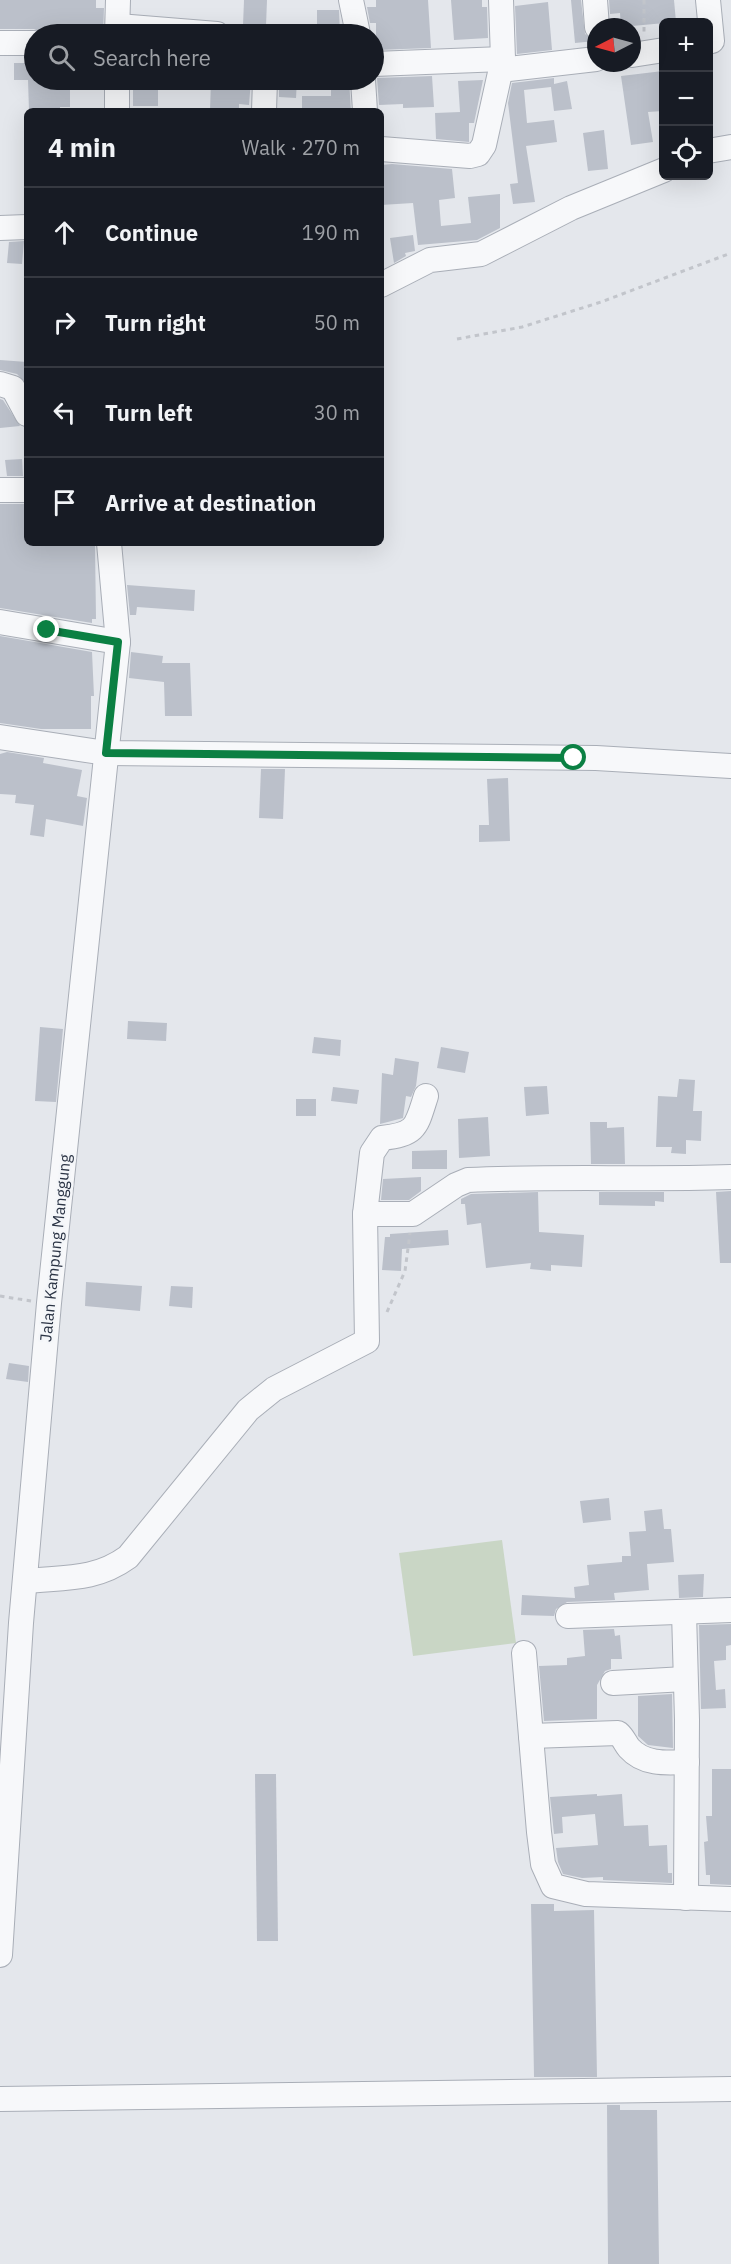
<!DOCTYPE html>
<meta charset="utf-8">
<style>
body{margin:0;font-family:"IBM Plex Sans",sans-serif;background:#20242c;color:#f1f3f6}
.controls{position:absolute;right:18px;top:18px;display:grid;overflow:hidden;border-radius:9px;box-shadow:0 6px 24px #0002}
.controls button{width:54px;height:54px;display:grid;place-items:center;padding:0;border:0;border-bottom:2px solid #363941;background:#171b24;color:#f1f3f6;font:30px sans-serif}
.compass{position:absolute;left:587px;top:18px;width:54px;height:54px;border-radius:50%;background:#171b24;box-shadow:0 6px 24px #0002;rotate:264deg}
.stop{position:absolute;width:18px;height:18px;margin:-14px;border:4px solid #0b8043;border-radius:50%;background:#fff}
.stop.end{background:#0b8043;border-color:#fff;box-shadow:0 2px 6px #0008}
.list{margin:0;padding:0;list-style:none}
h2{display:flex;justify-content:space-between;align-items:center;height:78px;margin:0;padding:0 24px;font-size:26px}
h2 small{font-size:20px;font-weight:400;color:#9ea1a6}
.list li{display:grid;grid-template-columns:39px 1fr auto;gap:18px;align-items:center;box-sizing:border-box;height:90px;padding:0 24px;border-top:2px solid #363941}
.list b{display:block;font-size:22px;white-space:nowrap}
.list em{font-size:20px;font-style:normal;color:#9ea1a6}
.icon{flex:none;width:33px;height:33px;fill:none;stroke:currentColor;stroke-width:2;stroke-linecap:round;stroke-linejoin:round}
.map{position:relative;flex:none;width:731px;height:2264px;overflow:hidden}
.search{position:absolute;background:#171b24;box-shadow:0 6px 24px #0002;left:24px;top:24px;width:360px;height:66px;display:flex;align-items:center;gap:15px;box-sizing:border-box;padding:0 21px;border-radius:33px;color:#9ea1a6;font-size:22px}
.panel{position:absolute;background:#171b24;box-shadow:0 6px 24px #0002;left:24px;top:108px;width:360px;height:438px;border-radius:9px}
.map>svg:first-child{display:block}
.green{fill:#c9d6c5}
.building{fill:#bbc0ca}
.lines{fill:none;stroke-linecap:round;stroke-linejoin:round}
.minor-casing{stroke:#a9aeb7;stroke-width:26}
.path{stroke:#c2c5cb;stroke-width:3;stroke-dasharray:4.5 4.5;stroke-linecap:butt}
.minor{stroke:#f7f8fa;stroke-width:24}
.route{stroke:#0b8043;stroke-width:8}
.labels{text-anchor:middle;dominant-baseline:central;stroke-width:4.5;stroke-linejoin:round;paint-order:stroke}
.street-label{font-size:16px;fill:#2b3445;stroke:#f4f6f9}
</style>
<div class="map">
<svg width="731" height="2264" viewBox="0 0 731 2264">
<rect width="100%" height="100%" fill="#e4e7ec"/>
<polygon class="green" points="502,1540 516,1643 413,1656 399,1553"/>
<g class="building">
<polygon points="0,0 96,0 96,8 104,8 103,34 45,34 34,29 0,29"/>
<polygon points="244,0 267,0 266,26 243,26"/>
<polygon points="376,0 428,0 431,48 376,50 376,23 370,23 367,7 376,7"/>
<polygon points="451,0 482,0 482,7 487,7 488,38 454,40"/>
<polygon points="571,0 581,0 585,34 595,41 575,43"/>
<polygon points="609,0 674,0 676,22 621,27 620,13 610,14"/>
<polygon points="548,2 552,50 517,54 515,6"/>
<polygon points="317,10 339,10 340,34 317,34"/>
<polygon points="14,63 34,63 34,80 61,80 62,88 70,88 70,107 60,107 60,111 29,111 28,80 14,80"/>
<polygon points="663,71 663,111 648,112 653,142 631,145 621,76"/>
<polygon points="432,76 434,107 403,108 403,104 379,105 377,78"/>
<polygon points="554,78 554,84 567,81 572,109 554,111 551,87 524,90 527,123 554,120 557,142 526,146 535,202 513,204 510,184 518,183 508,103 512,83"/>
<rect x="133" y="80" width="25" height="26"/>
<polygon points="211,80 251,80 249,105 239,104 239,111 210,111"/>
<polygon points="279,80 297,80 296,98 279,97"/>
<polygon points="331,80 349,80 351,111 302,111 302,96 331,96"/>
<polygon points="483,80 474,123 469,123 469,142 436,139 435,113 460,112 458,81"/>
<polygon points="604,130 608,169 588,171 583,133"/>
<polygon points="392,164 452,169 455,198 439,200 441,226 471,223 468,197 500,194 500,228 477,240 418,245 413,203 381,205 381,165"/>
<polygon points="413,235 415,251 405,253 406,256 394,263 390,238"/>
<polygon points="24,241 22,264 7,263 9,242"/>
<polygon points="0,360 27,362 27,384 17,374 0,370"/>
<polygon points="0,399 3,400 20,426 0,428"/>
<polygon points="22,459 23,476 7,476 5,460"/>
<polygon points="0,504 27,504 27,543 95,545 96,619 92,619 92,623 0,608"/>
<polygon points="127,585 195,590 194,611 137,607 136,615 130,615"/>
<polygon points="0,636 92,652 94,696 91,696 91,729 41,729 0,723"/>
<polygon points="131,652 163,656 162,663 190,663 192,716 165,716 164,682 129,678"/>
<polygon points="7,752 44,758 43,763 82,770 77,796 87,798 83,826 46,819 44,837 30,835 34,805 15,803 16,795 0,794 0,754"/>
<polygon points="261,769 285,769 283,819 259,818"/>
<polygon points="508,778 510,841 479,842 479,825 489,825 487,779"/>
<polygon points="128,1021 167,1023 166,1041 127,1039"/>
<polygon points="40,1027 63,1029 56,1102 35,1101"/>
<polygon points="314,1037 341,1040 340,1056 312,1053"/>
<polygon points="441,1047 469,1052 465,1073 437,1068"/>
<polygon points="395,1058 419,1062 416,1086 411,1097 406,1096 403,1118 380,1124 382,1073 393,1075"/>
<polygon points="679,1079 695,1080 693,1111 702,1111 701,1141 686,1140 686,1154 671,1153 672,1147 656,1147 658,1096 677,1097"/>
<polygon points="547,1086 549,1114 526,1116 524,1087"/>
<polygon points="333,1087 359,1090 357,1104 331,1101"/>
<rect x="296" y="1099" width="20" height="17"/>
<polygon points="488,1117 490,1156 459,1158 458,1119"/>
<polygon points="590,1122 607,1122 607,1128 624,1127 625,1164 591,1164"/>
<polygon points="447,1150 447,1169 412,1169 412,1151"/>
<polygon points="421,1177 421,1191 409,1200 381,1200 383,1179"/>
<polygon points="731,1191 731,1263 720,1263 716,1192"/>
<polygon points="538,1192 539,1232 584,1235 582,1267 551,1265 551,1271 530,1269 531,1263 486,1268 481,1223 467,1225 465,1204 461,1204 461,1199 471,1194"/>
<polygon points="599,1192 664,1192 664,1202 655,1201 655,1206 599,1205"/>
<polygon points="448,1230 449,1245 402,1249 401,1271 382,1270 385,1237 390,1237 390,1234"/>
<polygon points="86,1282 142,1286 140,1311 85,1306"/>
<polygon points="171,1286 193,1287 192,1308 169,1306"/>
<polygon points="9,1363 29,1366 28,1382 6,1379"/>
<polygon points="609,1498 611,1520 583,1523 580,1501"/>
<polygon points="662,1509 664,1529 671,1529 674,1562 647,1564 649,1590 614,1593 615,1600 567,1602 556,1609 554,1616 521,1615 522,1595 575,1598 574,1587 589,1585 587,1565 622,1562 622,1556 631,1556 629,1532 646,1531 644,1511"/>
<polygon points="704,1574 703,1597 679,1598 678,1575"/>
<polygon points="731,1624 731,1645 726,1646 726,1660 714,1661 716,1690 725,1689 726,1708 701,1709 699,1625"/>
<polygon points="614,1629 615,1636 620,1635 622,1659 611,1659 611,1669 605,1671 597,1685 597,1719 544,1721 539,1666 567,1665 567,1658 585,1656 583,1630"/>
<polygon points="672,1694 673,1748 648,1745 638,1736 638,1696"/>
<polygon points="712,1769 731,1769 731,1885 710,1884 710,1875 706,1875 704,1842 708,1841 706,1816 712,1816"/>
<polygon points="255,1774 276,1774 278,1941 257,1941"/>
<polygon points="597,1794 597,1796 622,1794 624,1826 648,1825 649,1846 667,1845 668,1873 672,1873 672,1883 603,1880 603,1877 582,1878 563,1874 558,1862 556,1848 598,1845 595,1814 562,1817 563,1833 554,1834 550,1797"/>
<polygon points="531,1904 554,1904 554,1911 594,1910 597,2077 534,2077"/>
<polygon points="607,2105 620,2105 620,2110 657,2110 659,2264 608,2264"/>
</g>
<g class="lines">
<g class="minor-casing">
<g id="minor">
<polyline points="351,0 358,34"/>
<polyline points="595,0 597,27"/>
<polyline points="708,0 712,41"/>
<polyline points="118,26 217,34"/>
<polyline points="117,34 118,0"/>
<polyline points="0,43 34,43"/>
<polyline points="632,55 664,50"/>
<polyline points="374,64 503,59"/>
<polyline points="501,70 596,59"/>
<polyline points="117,80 117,111"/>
<polyline points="363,80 365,111"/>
<polyline points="264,111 265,80"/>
<polyline points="381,149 470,156 478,154 484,145 503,59 501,0"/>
<polyline points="708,151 731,147"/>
<polyline points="0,228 27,227"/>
<polyline points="381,285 430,260 481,254 571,208 664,170"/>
<polyline points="0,384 13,388 27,414"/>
<polyline points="0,490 27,490"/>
<polyline points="0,622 118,642"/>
<polyline points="0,737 106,753 596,758 731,766"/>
<path d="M365,1214H413L456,1185L468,1180C556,1176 643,1180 731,1177"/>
<path d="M26,1581C64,1577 95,1581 128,1557L248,1410L274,1389L367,1341L365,1214L372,1153L382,1138C417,1134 416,1127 426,1096"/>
<polyline points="684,1612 687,1720 686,1898"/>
<polyline points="568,1616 731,1610"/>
<polyline points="524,1653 539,1832 543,1864 553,1886 586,1894 731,1899"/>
<polyline points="613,1683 685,1679"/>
<path d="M531,1736L618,1733C623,1737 625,1743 629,1748C644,1765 667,1763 687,1762"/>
<polyline points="0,1955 21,1623 49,1303 118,642 109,543"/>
<polyline points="0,2099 731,2089"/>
</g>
</g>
<g class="path">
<polyline points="644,0 644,34"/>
<polyline points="457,339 522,327 601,302 731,253"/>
<polyline points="0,1296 31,1301"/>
<polyline points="387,1312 405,1271 410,1233"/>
</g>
<use href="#minor" class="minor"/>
</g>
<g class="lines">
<polyline class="route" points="47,630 118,642 106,753 574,758"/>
</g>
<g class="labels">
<g class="street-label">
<text transform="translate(55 1248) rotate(-84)">Jalan Kampung Manggung</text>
</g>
</g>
</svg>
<div class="controls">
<button>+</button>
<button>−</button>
<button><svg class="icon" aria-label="locate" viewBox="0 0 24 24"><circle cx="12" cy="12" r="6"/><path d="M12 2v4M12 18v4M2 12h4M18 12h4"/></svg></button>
</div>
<svg class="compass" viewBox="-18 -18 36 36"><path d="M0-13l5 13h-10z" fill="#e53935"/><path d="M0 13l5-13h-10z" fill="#9ea1a6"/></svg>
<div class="stop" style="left:574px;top:758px"></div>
<div class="stop end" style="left:47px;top:630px"></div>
<div class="search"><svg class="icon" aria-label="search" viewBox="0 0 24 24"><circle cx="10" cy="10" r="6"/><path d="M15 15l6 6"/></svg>Search here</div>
<section class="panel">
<h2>4 min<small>Walk · 270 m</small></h2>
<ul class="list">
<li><svg class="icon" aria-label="ahead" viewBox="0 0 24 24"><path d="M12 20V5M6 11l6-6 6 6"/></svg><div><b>Continue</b></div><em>190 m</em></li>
<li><svg class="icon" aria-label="right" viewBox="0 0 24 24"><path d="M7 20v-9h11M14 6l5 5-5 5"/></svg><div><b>Turn right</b></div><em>50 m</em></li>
<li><svg class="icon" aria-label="left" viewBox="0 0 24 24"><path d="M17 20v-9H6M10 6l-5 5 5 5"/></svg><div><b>Turn left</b></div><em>30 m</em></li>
<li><svg class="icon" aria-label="arrive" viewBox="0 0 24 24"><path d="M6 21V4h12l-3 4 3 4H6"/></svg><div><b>Arrive at destination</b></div></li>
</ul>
</section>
</div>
